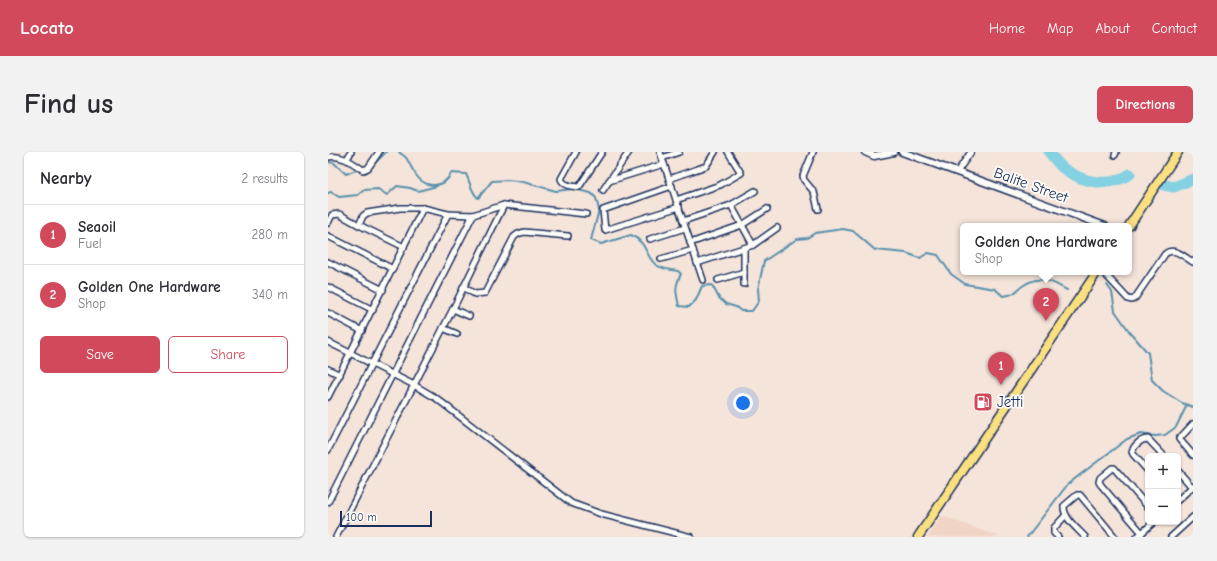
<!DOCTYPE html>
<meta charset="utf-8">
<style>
body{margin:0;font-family:"Comic Neue",sans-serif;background:#f2f2f3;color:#2b2b33}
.controls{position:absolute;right:12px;bottom:12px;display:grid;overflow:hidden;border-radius:6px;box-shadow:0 1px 3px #0004}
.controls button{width:36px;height:36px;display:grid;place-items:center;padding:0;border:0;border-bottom:1px solid #e1e1e2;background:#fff;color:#2b2b33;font:20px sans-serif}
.scale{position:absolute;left:12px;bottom:10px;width:92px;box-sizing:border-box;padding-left:4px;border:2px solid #1b2f5e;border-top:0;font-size:11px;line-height:14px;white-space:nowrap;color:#1b2f5e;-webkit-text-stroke:3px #fdfcf7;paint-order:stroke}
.you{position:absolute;left:415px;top:251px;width:14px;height:14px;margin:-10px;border:3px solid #fff;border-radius:50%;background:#1a73e8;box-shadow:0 0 0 6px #1a73e833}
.badge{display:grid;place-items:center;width:26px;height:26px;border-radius:50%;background:#d1495b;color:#fff;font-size:13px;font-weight:700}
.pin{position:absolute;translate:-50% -33px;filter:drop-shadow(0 1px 2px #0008)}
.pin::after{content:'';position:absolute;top:21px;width:14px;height:12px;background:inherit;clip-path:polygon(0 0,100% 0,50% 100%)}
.popup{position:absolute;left:632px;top:71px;width:172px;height:52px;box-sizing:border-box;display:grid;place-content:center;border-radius:6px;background:#fff;filter:drop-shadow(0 1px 3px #0005);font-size:13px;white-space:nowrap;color:#7c7c81}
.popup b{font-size:15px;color:#2b2b33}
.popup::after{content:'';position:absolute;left:50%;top:100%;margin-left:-8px;border:8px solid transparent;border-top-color:#fff}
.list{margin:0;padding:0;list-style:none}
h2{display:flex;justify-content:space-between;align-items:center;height:52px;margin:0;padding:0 16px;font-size:17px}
h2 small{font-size:13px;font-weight:400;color:#7c7c81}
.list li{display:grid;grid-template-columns:26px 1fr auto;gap:12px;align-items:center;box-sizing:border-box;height:60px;padding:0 16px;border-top:1px solid #e1e1e2}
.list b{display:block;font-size:15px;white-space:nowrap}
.list p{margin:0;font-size:13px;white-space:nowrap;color:#7c7c81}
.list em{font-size:13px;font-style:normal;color:#7c7c81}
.actions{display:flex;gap:8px;padding:12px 16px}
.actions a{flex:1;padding:9px 0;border:1px solid #d1495b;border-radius:6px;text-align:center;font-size:14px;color:#d1495b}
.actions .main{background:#d1495b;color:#fff}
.map{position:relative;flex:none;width:865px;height:385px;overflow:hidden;border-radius:6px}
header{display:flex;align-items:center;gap:24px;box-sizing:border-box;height:56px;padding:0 20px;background:#d1495b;color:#fff}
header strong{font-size:19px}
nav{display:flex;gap:22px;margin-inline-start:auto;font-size:14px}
.intro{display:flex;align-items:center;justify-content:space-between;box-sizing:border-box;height:96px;padding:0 24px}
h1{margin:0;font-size:28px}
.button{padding:10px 18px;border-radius:6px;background:#d1495b;color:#fff;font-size:14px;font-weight:700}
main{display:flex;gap:24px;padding:0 24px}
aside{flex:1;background:#fff;border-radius:6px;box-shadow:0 1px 3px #0004}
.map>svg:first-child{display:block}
.built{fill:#f0d4c6}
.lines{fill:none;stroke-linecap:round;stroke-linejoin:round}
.stream{stroke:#5990ad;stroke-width:2}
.river{stroke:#83d1e2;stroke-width:11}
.minor-casing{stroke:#1b2f5e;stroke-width:8}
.tertiary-casing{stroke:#1b2f5e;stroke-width:9}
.primary-casing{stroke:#1b2f5e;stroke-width:11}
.minor{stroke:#fdfcf7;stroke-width:5}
.tertiary{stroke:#fdfcf7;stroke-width:6}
.primary{stroke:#fbe080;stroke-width:8}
.labels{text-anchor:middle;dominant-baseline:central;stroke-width:3.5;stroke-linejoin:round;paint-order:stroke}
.street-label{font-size:15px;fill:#1b2f5e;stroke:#fdfcf7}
.poi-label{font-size:15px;fill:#1b2f5e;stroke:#fdfcf7;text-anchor:start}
</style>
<header>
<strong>Locato</strong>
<nav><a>Home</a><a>Map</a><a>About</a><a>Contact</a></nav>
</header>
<div class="intro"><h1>Find us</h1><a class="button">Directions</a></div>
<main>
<aside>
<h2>Nearby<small>2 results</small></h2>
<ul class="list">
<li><span class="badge">1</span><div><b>Seaoil</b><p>Fuel</p></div><em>280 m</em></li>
<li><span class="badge">2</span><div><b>Golden One Hardware</b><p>Shop</p></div><em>340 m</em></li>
</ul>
<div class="actions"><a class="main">Save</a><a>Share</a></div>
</aside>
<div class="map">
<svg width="865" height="385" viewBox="0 0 865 385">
<rect width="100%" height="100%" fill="#f5e4da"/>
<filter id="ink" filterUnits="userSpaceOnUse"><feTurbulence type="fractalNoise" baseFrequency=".025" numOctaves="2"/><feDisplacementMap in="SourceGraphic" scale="8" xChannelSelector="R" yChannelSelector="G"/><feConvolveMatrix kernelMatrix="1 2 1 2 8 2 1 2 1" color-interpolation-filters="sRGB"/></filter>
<g filter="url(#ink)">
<polygon class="built" points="614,364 672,385 600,385"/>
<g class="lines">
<g class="stream">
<path d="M71,0C74,3 79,5 80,9C86,20 91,33 106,33C114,33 120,28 123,21L138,22C142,30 143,40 150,46L164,29L181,28L195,30L228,39L245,37L263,41L268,46L271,58L263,88L273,92L303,83C320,91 317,104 328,113C334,117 342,118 350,119L353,122C346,136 348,140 351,154L361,155L368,148L374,134L384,133L391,146L398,152L408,155L413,159H424L431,149L430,137L436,109L469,87L479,86L487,81L515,77L525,79L547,98L578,101L592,106L600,101L610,103L623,122L637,132L667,137L675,144C690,142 685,140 696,133C712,122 724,130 739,138"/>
<polyline points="0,10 6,11 18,22 28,18 38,21 40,18"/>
<polyline points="43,15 58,0"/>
<polyline points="0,41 3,40 11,45 30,43 36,38 50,37 59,43 69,34 82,36 90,39 109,34"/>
<polyline points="779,133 784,140 787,159 801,179 820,201 824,228 835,239 854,251 865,255"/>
<polyline points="699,385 740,332 799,287 813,282 827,284 837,283 848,275 859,253"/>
</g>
<g class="river">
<path d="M721,0C725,5 730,12 735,16C755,31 781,36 802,22"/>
<polyline points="836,33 846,35 865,27"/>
</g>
<g class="minor-casing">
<g id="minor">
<path d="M248,0L233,27C236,34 244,34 251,35L274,0"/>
<polyline points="332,0 375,128"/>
<polyline points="485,0 475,24 476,28 486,40 490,57"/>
<polyline points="787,3 788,0"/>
<path d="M0,5C13,2 25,11 35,18L40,16L51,0"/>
<polyline points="334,6 351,0"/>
<polyline points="19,7 23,0"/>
<polyline points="629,20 643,0"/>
<polyline points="341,27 378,14 387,0"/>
<polyline points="281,29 336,12"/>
<polyline points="344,34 275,58 277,78 351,55"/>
<polyline points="275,38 301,0"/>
<polyline points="348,48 392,33 413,21 400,0"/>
<polyline points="403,53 425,93"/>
<polyline points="355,69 403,53 427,39"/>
<polyline points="0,71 4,63 11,62 31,73 76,95"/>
<polyline points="31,73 35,64 39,61 72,56 95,56 120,62 145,63 176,53 258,62"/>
<polyline points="0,84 65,117"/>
<polyline points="322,87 357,76"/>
<polyline points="362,91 414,73 439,57"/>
<polyline points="333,107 365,98"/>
<polyline points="0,110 55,138"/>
<polyline points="369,111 425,93 449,76"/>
<path d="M775,120L800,147L804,148L807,146L837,102C846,94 856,105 865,110"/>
<polyline points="390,128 416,120"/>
<polyline points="416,132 416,96"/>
<polyline points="0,135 45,158"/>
<polyline points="135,135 147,142 157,141 186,85 190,82 196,80 240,84"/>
<polyline points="125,157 141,164"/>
<polyline points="0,161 34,179"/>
<polyline points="115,176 129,182"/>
<polyline points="0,190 86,233 108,246 243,351 273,362 363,385"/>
<polyline points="0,217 12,223"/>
<polyline points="0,245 95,56"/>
<polyline points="865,272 851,287 865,303"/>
<polyline points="0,298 120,62"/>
<path d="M820,319L805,302L804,300C806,293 813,287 820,287L836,304"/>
<polyline points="850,319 864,335"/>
<polyline points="850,348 865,334"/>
<polyline points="0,350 145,63"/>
<polyline points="814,381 773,333 771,330 772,326 784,316 786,316 820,355"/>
<polyline points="8,385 125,157 176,53"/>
<polyline points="730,385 726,381 726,376 738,363"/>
<path d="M757,385C750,377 735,366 736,354L749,343H752L787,385"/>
<polyline points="809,385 826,370"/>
<polyline points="843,385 865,365"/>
</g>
</g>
<g class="tertiary-casing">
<g id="tertiary">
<polyline points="537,0 546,4 566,0"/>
<polyline points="574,0 777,74"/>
</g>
</g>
<g class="primary-casing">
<g id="primary">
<polyline points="801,74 850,0"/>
<polyline points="590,385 769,120"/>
</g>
</g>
<use href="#minor" class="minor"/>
<use href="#tertiary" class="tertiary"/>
<use href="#primary" class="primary"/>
</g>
</g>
<defs>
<g id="fuel-square" transform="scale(1)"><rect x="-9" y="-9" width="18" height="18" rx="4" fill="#d1495b" stroke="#fdfcf7"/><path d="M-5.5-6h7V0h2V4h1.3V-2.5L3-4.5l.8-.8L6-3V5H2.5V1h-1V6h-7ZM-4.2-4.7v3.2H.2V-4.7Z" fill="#fff"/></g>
</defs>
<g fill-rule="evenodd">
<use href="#fuel-square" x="655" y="250"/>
</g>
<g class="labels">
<g class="street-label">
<text transform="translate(703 33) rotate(20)">Balite Street</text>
</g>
<g class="poi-label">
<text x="669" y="250">Jetti</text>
</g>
</g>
</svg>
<div class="controls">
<button>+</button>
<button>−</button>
</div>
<div class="scale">100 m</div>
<div class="you"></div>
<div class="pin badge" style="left:673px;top:233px">1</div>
<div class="pin badge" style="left:718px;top:169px">2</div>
<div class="popup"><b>Golden One Hardware</b>Shop</div>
</div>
</main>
